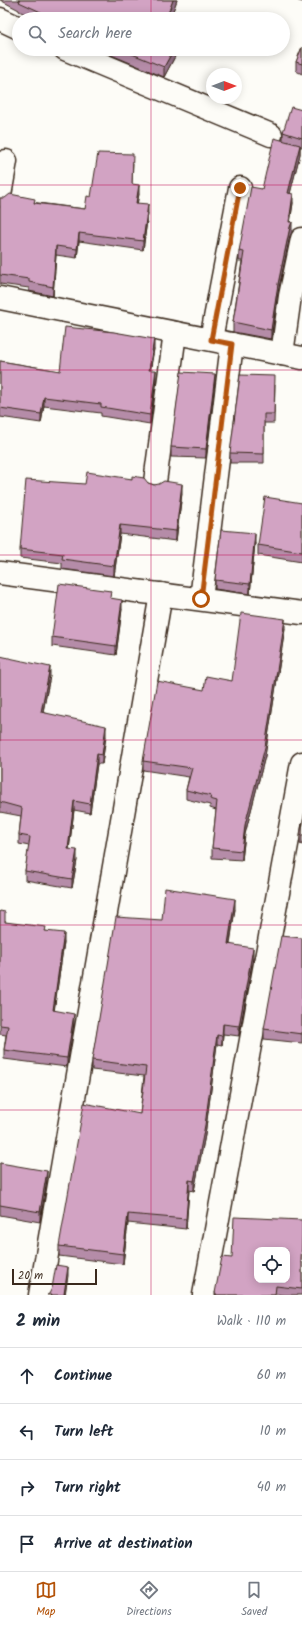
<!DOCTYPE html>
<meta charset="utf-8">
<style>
body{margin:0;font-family:Kalam,sans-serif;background:#f2f2f3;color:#1f2937}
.controls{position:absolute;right:12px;bottom:12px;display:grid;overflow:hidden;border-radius:8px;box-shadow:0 2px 10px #0003}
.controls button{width:36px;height:36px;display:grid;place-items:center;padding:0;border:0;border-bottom:1px solid #e0e1e3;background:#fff;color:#1f2937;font:20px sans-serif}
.compass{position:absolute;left:206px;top:68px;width:36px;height:36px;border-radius:50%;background:#fff;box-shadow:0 2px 10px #0003;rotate:90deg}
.scale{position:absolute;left:12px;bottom:10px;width:85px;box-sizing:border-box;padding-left:4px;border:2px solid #3b2a1e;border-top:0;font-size:11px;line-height:14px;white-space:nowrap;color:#3b2a1e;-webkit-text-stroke:3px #fdfcf7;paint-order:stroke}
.stop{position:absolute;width:12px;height:12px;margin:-9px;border:3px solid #b45309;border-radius:50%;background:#fff}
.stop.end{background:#b45309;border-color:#fff;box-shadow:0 1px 4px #0008}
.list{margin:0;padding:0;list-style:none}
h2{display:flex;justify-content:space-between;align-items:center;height:52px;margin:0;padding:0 16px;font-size:17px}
h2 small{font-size:13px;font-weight:400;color:#747a83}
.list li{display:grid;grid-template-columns:26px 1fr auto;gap:12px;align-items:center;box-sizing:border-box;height:56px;padding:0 16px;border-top:1px solid #e0e1e3}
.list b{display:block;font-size:15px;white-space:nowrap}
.list em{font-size:13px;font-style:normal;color:#747a83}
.icon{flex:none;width:22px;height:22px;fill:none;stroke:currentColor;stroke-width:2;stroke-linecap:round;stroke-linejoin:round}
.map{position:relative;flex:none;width:302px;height:1295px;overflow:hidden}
.search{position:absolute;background:#fff;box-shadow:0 2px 10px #0003;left:12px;right:12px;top:12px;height:44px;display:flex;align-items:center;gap:10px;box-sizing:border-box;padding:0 14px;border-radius:22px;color:#747a83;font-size:15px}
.sheet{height:276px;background:#fff}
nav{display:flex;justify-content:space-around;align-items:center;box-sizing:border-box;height:56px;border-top:1px solid #e0e1e3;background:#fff;font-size:11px;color:#747a83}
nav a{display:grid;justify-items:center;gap:2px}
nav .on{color:#b45309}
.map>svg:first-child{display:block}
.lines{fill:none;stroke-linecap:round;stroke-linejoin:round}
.street-casing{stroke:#3b2a1e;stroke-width:25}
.street{stroke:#fdfcf7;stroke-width:22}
.wall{fill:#b58ca8;stroke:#3b2a1e}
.shaded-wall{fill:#937288;stroke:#3b2a1e}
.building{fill:#d2a3c3;stroke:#3b2a1e;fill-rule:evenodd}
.route{stroke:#b45309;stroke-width:5}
.grid{fill:none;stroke:#c2185b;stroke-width:1;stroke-opacity:0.55}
</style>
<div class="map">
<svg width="302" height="1295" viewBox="0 0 302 1295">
<rect width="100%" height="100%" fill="#fdfcf7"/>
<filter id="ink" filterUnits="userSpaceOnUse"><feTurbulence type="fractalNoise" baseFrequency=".025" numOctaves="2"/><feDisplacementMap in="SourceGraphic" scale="8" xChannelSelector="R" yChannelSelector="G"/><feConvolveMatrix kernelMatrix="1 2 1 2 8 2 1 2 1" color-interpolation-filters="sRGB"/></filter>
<g filter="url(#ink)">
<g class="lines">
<g class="street-casing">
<g id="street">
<polyline points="0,19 19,28"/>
<polyline points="65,49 271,135"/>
<polyline points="0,195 6,161"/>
<polyline points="0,298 302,358"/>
<polyline points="211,339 240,188"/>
<polyline points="282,354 290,296 302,239"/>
<polyline points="155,482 175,333"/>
<polyline points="0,573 302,613"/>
<polyline points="201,599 232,344"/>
<polyline points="40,1295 161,594"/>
<polyline points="204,1295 302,763"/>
</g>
</g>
<use href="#street" class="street"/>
</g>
<g class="wall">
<polygon points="0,0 177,0 170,19 35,19 19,11 19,10"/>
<polygon points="296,0 302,0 302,2"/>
<polygon points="302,47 302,74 296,71 296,62"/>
<polygon points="97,49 179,49 164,77"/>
<polygon points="302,110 302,147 300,147 300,154 290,193 293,203 290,222 292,232 290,236 278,293 271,339 233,332 233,322 242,261 239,261 239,251 262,189 283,140 283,132"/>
<polygon points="133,163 132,184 139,194 137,203 148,213 143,250 79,241 77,258 56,255 53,296 29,291 29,288 0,284 0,198 85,209 91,197"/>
<polygon points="154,349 150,370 156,380 150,424 101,416 101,413 44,406 41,423 0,417 0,361 60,371"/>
<polygon points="215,383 206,458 171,457 171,447"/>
<polygon points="275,385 274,423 264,423 264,463 230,463 230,453"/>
<polygon points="132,479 148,483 182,493 176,541 120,534 114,576 62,569 62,563 20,558 20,549 85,484"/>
<polygon points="302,503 302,562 258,555 258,545"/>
<polygon points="255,543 250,594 215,589 215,580"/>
<polygon points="122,609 116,655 52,646 52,637"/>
<polygon points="285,628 265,756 245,834 242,860 212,858 212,848 216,810 210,808 210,805 186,799 186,790 189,777 143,770 143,761 204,690 232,681"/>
<polygon points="0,656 50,676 43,712 106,736 102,764 97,764 90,813 74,810 69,849 77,860 72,888 25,880 25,871 29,846 19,844 19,835 21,816 0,812"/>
<polygon points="302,823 302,845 300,844 300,835"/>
<polygon points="235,909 230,944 253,958 239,1036 223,1034 222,1045 217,1044 205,1135 194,1191 189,1190 186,1229 128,1223 123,1264 59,1256 59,1246 140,1114 144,1076 92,1070 92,1060 162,920"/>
<polygon points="0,911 5,922 46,931 64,942 54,1010 74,1023 67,1067 4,1059 4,1050 6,1035 0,1034"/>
<polygon points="302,938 302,1043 264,1039 264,1029"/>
<polygon points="0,1163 47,1180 40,1222 0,1215"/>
<polygon points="302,1220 302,1244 301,1262 302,1262 302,1295 285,1295 276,1294 276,1295 215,1295 215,1293 232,1258"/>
</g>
<g class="shaded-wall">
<polygon points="173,0 177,0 170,19 166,19"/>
<polygon points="174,49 179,49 164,77 164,67"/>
<polygon points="300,145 300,154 288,202 288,193"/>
<polygon points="139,185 139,194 136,211 136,203"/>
<polygon points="293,194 293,203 289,231 289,222"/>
<polygon points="148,204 148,213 143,250 143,241"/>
<polygon points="292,222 292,232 290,236 278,293 271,339 271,330 278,284 290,227"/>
<polygon points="79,233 79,241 77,258 77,249"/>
<polygon points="56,246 56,255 53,296 53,287"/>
<polygon points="154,339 154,349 149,379 149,370"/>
<polygon points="156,370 156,380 150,424 150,415"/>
<polygon points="215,374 215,383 206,458 206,449"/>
<polygon points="44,397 44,406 41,423 41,414"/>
<polygon points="182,484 182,493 176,541 176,531"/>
<polygon points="120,525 120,534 114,576 114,566"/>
<polygon points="255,533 255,543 250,594 250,584"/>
<polygon points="122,600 122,609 116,655 116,646"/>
<polygon points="285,619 285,628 265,756 245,834 242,860 242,851 245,825"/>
<polygon points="50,667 50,676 41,721 41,712"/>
<polygon points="106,726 106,736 102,764 102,755"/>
<polygon points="97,754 97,764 90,813 90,804"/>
<polygon points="74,801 74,810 68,858 68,849"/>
<polygon points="77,850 77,860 72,888 72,879"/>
<polygon points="235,899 235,909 228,954 228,944"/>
<polygon points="64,933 64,942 53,1019 53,1010"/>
<polygon points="253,948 253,958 239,1036 239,1026"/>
<polygon points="74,1014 74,1023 67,1067 67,1058"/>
<polygon points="223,1024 223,1034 222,1045 222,1036"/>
<polygon points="217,1035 217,1044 205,1135 194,1191 194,1181"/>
<polygon points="47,1171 47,1180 40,1222 40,1212"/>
<polygon points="189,1180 189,1190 186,1229 186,1219"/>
<polygon points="128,1214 128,1223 123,1264 123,1254"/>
<polygon points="68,1267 68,1276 65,1295 64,1295"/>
</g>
<g class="building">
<polygon points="18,0 173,0 166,19 167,19 56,19 19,2 20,1"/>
<polygon points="302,47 302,64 296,62"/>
<polygon points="120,49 174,49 164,67"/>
<polygon points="291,107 302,110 302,138 283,132"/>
<polygon points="274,138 300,145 288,193 293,194 289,222 292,222 290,227 278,284 271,330 233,322 244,252 239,251 251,187 262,189"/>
<polygon points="98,153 133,154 132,184 139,185 136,203 148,204 143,241 79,233 77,249 56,246 53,287 29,282 29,279 0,275 0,198 5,198 10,194 35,199 34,203 85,209 87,196 91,197"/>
<polygon points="65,327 114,332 154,339 149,370 156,370 150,415 101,407 101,404 44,397 41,414 0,408 0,361 60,371"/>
<polygon points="181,372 215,374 206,449 171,447"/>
<polygon points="240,375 275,376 274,414 264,414 264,454 230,453"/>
<polygon points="87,472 132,479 132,476 144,478 148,483 154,485 159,484 164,481 182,484 176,531 120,525 114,566 62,559 63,554 20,549 26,480 85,484"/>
<polygon points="265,497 302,503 302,552 258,545"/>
<polygon points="221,530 255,533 250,584 215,580"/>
<polygon points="59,584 111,591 110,598 122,600 116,646 52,637"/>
<polygon points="241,613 285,619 265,747 245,825 242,851 212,848 217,801 210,799 211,796 186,790 192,768 143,761 157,681 204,690 206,676 232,681"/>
<polygon points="0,656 50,667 41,712 106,726 102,755 97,754 90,804 74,801 68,849 77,850 72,879 25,871 30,837 19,835 22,808 0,802"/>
<polygon points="302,823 302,836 300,835"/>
<polygon points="165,888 235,899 228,944 253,948 239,1026 223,1024 222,1036 217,1035 205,1125 194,1181 189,1180 186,1219 128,1214 123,1254 59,1246 84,1103 140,1114 146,1067 92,1060 116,917 162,920"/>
<polygon points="0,911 5,912 5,922 46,927 45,931 64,933 53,1010 74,1014 67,1058 4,1050 8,1026 0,1025"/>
<polygon points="281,936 302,938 302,1034 264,1029"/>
<polygon points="0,1163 47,1171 40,1212 0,1205"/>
<path d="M234,1217L302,1220V1236L301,1262H302V1289L276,1286L275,1295H216V1293H215L222,1257L232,1258ZM257,1250H287V1280H257Z"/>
<polygon points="56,1265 68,1267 64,1294 72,1295 47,1295 49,1294 52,1288"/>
</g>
</g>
<g class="lines" filter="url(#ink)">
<polyline class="route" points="201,599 232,344 211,340 240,188"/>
</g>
<path class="grid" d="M151,0V19M151,49V1295M0,185H302M0,370H302M0,555H302M0,740H302M0,925H302M0,1110H302"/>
</svg>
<div class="controls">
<button><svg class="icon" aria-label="locate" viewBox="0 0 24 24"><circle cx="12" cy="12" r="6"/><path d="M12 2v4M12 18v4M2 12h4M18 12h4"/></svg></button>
</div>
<svg class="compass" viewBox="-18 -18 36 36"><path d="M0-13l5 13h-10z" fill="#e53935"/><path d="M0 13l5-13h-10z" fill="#747a83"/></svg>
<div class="scale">20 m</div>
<div class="stop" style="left:201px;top:599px"></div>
<div class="stop end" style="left:240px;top:188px"></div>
<div class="search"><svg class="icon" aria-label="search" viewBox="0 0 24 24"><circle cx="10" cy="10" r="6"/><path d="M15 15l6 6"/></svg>Search here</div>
</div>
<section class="sheet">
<h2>2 min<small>Walk · 110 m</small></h2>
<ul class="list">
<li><svg class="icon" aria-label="ahead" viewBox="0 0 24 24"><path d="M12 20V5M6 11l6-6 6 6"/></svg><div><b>Continue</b></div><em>60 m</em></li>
<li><svg class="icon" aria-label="left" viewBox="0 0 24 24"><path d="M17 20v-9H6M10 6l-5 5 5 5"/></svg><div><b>Turn left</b></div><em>10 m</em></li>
<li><svg class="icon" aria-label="right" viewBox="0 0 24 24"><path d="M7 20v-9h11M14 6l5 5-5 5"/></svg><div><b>Turn right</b></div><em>40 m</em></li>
<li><svg class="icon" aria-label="arrive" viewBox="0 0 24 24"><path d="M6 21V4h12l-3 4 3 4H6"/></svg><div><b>Arrive at destination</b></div></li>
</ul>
</section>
<nav>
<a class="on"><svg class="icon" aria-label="map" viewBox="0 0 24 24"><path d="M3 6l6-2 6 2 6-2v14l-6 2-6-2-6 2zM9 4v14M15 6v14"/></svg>Map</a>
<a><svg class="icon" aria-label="directions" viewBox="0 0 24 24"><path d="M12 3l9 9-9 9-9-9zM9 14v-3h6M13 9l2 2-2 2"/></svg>Directions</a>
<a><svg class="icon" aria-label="saved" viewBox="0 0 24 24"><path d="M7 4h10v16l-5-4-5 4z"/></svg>Saved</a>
</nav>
